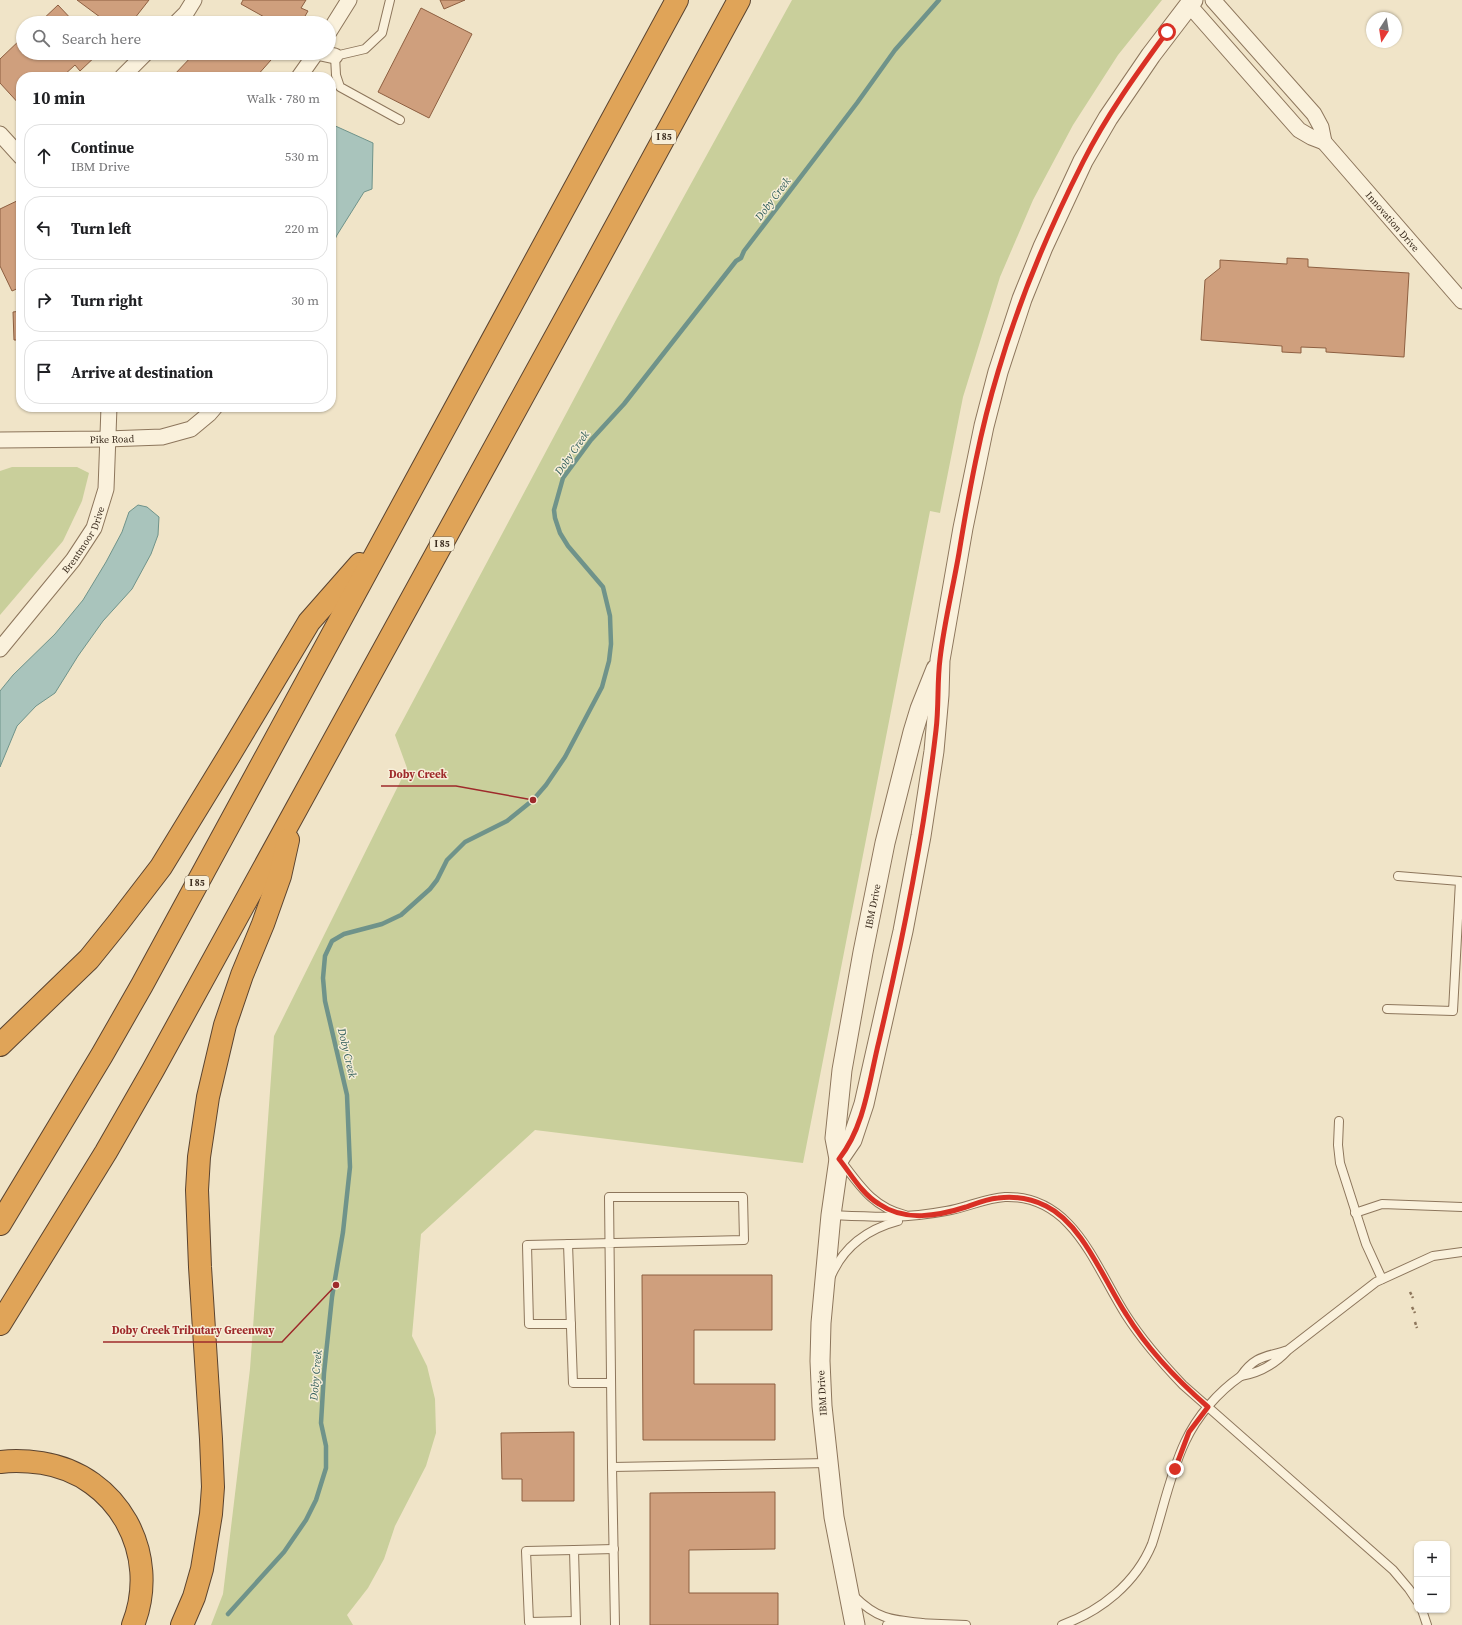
<!DOCTYPE html>
<meta charset="utf-8">
<style>
body{margin:0;font-family:"Source Serif 4",serif;background:#f6f6f6;color:#202124}
.controls{position:absolute;right:12px;bottom:12px;display:grid;overflow:hidden;border-radius:8px;box-shadow:0 1px 3px #0004}
.controls button{width:36px;height:36px;display:grid;place-items:center;padding:0;border:0;border-bottom:1px solid #e0e0e0;background:#fff;color:#202124;font:20px sans-serif}
.compass{position:absolute;left:1366px;top:12px;width:36px;height:36px;border-radius:50%;background:#fff;box-shadow:0 1px 3px #0004;rotate:192deg}
.stop{position:absolute;width:12px;height:12px;margin:-9px;border:3px solid #d93025;border-radius:50%;background:#fff}
.stop.end{background:#d93025;border-color:#fff;box-shadow:0 1px 4px #0008}
.list{margin:0;padding:0;list-style:none}
h2{display:flex;justify-content:space-between;align-items:center;height:52px;margin:0;padding:0 16px;font-size:17px}
h2 small{font-size:13px;font-weight:400;color:#757577}
.list li{display:grid;grid-template-columns:26px 1fr auto;gap:12px;align-items:center;box-sizing:border-box;height:64px;margin:0 8px 8px;padding:0 8px;border:1px solid #e0e0e0;border-radius:16px}
.list b{display:block;font-size:15px;white-space:nowrap}
.list p{margin:0;font-size:13px;white-space:nowrap;color:#757577}
.list em{font-size:13px;font-style:normal;color:#757577}
.icon{flex:none;width:22px;height:22px;fill:none;stroke:currentColor;stroke-width:2;stroke-linecap:round;stroke-linejoin:round}
.map{position:relative;flex:none;width:1462px;height:1625px;overflow:hidden}
.search{position:absolute;background:#fff;box-shadow:0 1px 3px #0004;left:16px;top:16px;width:320px;height:44px;display:flex;align-items:center;gap:10px;box-sizing:border-box;padding:0 14px;border-radius:22px;color:#757577;font-size:15px}
.panel{position:absolute;background:#fff;box-shadow:0 1px 3px #0004;left:16px;top:72px;width:320px;height:340px;border-radius:16px}
.map>svg:first-child{display:block}
.green{fill:#c9cf9b}
.water{fill:#a9c4bc;stroke:#6f938a}
.lines{fill:none;stroke-linecap:round;stroke-linejoin:round}
.stream{stroke:#6f938a;stroke-width:4.5}
.building{fill:#cf9f7d;stroke:#8d5f41}
.service-casing{stroke:#8d765c;stroke-width:10}
.minor-casing{stroke:#8d765c;stroke-width:17}
.tertiary-casing{stroke:#8d765c;stroke-width:21}
.motorway-casing{stroke:#5b4430;stroke-width:24}
.path{stroke:#8d765c;stroke-width:2.5;stroke-dasharray:3 2;stroke-linecap:butt}
.service{stroke:#faf1dc;stroke-width:8}
.minor{stroke:#faf1dc;stroke-width:15}
.tertiary{stroke:#faf1dc;stroke-width:19}
.motorway{stroke:#e0a458;stroke-width:22}
.route{stroke:#d93025;stroke-width:5}
.labels{text-anchor:middle;dominant-baseline:central;stroke-width:3;stroke-linejoin:round;paint-order:stroke}
.shield{fill:#f7eed8;stroke:#756857;stroke-width:1}
.shield-label{font-size:9px;font-weight:bold;fill:#3d2e20}
.street-label{font-size:10px;fill:#3d2e20;stroke:#f7eed8}
.water-label{font-size:11px;font-style:italic;fill:#2f5d5a;stroke:#f7eed8}
.leader{fill:none;stroke:#9e2a2b;stroke-width:1.5}
.callout-dot{fill:#9e2a2b;stroke:#f7eed8;stroke-width:1.5}
.callout-label{font-size:11px;text-anchor:middle;font-weight:bold;fill:#9e2a2b;stroke:#f7eed8;stroke-width:3;stroke-linejoin:round;paint-order:stroke}
</style>
<div class="map">
<svg width="1462" height="1625" viewBox="0 0 1462 1625">
<rect width="100%" height="100%" fill="#f0e4c8"/>
<g class="green">
<polygon points="792,0 1162,0 1118,55 1073,125 1033,200 1000,277 963,397 940,513 930,511 803,1163 535,1130 421,1234 412,1336 427,1366 435,1399 436,1433 426,1466 395,1526 384,1559 368,1588 347,1615 353,1625 211,1625 223,1594 250,1369 274,1036 407,768 395,735 616,320"/>
<polygon points="12,467 77,467 89,473 82,501 63,541 0,615 0,471"/>
</g>
<g class="water">
<polygon points="331,124 373,143 372,189 364,192 337,235 331,248"/>
<polygon points="138,505 147,507 159,517 158,535 151,554 132,589 103,621 78,656 55,693 36,706 17,726 0,767 0,691 13,675 55,634 83,600 106,562 122,532 129,512"/>
</g>
<g class="lines">
<polyline class="stream" points="228,1614 284,1552 306,1520 316,1500 326,1468 326,1446 321,1423 324,1373 332,1297 343,1232 350,1167 347,1095 325,1001 323,978 325,956 332,941 344,934 382,924 401,915 430,889 437,880 447,860 465,842 507,821 533,800 546,785 565,757 602,687 609,661 611,644 610,616 603,587 568,546 560,533 555,518 554,510 563,478 591,440 624,404 736,261 741,258 744,251 857,103 895,50 939,0"/>
</g>
<g class="building">
<polygon points="77,0 149,0 131,23 108,23"/>
<polygon points="243,0 306,0 301,8 308,11 301,23 275,23 241,4"/>
<polygon points="440,0 465,0 444,9"/>
<polygon points="58,5 75,23 39,23"/>
<polygon points="421,8 472,34 429,118 378,92"/>
<polygon points="227,19 231,23 223,23"/>
<polygon points="23,37 23,53 99,53 80,71 75,65 62,77 21,77 21,106 0,83 0,59"/>
<polygon points="195,53 264,53 271,60 256,77 172,77"/>
<polygon points="21,199 21,287 12,291 0,266 0,209"/>
<polygon points="1287,258 1308,259 1308,267 1409,273 1404,357 1326,352 1326,348 1301,347 1301,353 1282,352 1282,346 1201,340 1205,280 1220,268 1220,260 1287,264"/>
<polygon points="21,311 21,340 14,340 13,312"/>
<polygon points="642,1275 772,1275 772,1330 694,1330 694,1384 775,1384 775,1440 643,1440"/>
<polygon points="574,1432 574,1501 522,1501 522,1479 502,1479 501,1433"/>
<polygon points="775,1492 775,1549 689,1550 689,1593 778,1593 778,1625 650,1625 650,1493"/>
</g>
<g class="lines">
<g class="service-casing">
<g id="service">
<polyline points="390,0 382,33 365,49 335,56 336,75 340,87 400,120"/>
<polyline points="1387,1009 1453,1011 1460,881 1398,876"/>
<polyline points="1339,1121 1338,1145 1340,1163 1366,1244 1382,1279"/>
<path d="M841,1161C860,1186 873,1207 905,1215"/>
<polyline points="1355,1213 1382,1204 1462,1207"/>
<path d="M831,1215C873,1217 904,1219 946,1211C966,1208 985,1198 1005,1197C1074,1195 1095,1267 1126,1315C1142,1340 1162,1363 1183,1385L1393,1570L1409,1589L1417,1601"/>
<polyline points="568,1244 573,1383 611,1383"/>
<path d="M831,1276C844,1246 868,1229 898,1221"/>
<path d="M571,1324H529L527,1245C600,1244 672,1242 744,1240L743,1197H609L612,1467"/>
<path d="M1288,1350C1267,1357 1255,1355 1241,1376C1260,1373 1275,1364 1288,1350L1376,1282L1433,1256L1462,1252"/>
<polyline points="574,1550 526,1551 529,1622 575,1621"/>
<path d="M854,1596C877,1619 891,1620 922,1623L915,1625"/>
<polyline points="1422,1610 1427,1625"/>
<polyline points="916,1623 966,1625"/>
<polyline points="576,1625 574,1550 614,1549"/>
<polyline points="615,1625 612,1467 828,1463"/>
<polyline points="887,1625 901,1624"/>
<path d="M1062,1625C1101,1611 1136,1583 1152,1544C1163,1510 1170,1474 1185,1442C1197,1416 1218,1392 1241,1376"/>
</g>
</g>
<g class="minor-casing">
<g id="minor">
<polyline points="1189,5 1299,130 1311,137 1324,142 1321,127 1314,114 1213,0"/>
<polyline points="176,23 186,13 194,0"/>
<polyline points="329,32 349,0"/>
<polyline points="321,53 335,56"/>
<polyline points="122,77 146,53"/>
<polyline points="299,77 316,53"/>
<polyline points="0,134 21,157"/>
<path id="s1" d="M1324,142L1462,301"/>
<path id="s2" d="M0,440L107,439L162,437L191,429L209,414L215,407"/>
<path id="s3" d="M0,649L73,560L94,528L106,489L109,407"/>
</g>
</g>
<g class="tertiary-casing">
<g id="tertiary">
<polyline points="839,1159 852,1140 864,1104 903,931 921,836 934,751 939,695 940,660 963,528 984,426 998,372 1022,299 1043,247 1083,161 1108,118 1151,55 1193,0"/>
<path id="s4" d="M855,1625L834,1517L822,1406L820,1361L821,1323L831,1215L839,1159L835,1138L842,1070L863,952L885,843L913,732L920,709L936,669"/>
</g>
</g>
<g class="motorway-casing">
<g id="motorway">
<polyline points="0,1045 89,959 118,923 161,867 230,754 309,622 360,564"/>
<polyline points="0,1224 102,1055 142,985 677,0"/>
<polyline points="0,1324 106,1152 153,1070 590,274 739,0"/>
<path d="M0,1462C14,1460 29,1461 42,1463C118,1475 161,1554 133,1625"/>
<polyline points="182,1625 194,1597 202,1569 211,1514 213,1487 211,1439 200,1267 197,1190 199,1157 208,1097 225,1025 242,975 263,924 280,876 288,840"/>
</g>
</g>
<g class="path">
<polyline points="1410,1292 1413,1298"/>
<polyline points="1412,1307 1415,1313"/>
<polyline points="1415,1322 1417,1328"/>
</g>
<use href="#service" class="service"/>
<use href="#minor" class="minor"/>
<use href="#tertiary" class="tertiary"/>
<use href="#motorway" class="motorway"/>
</g>
<g class="lines">
<path class="route" d="M1167,32C1137,73 1106,116 1083,162C1049,229 1019,300 998,372C980,431 969,492 959,553C953,588 944,623 940,659C937,682 939,706 936,730C924,835 903,939 879,1041C869,1081 865,1126 839,1159C851,1174 862,1194 879,1204C905,1222 938,1216 966,1207C977,1203 987,1199 998,1198C1014,1196 1032,1199 1046,1206C1083,1224 1104,1281 1126,1314C1148,1350 1177,1380 1208,1407L1189,1432L1175,1469"/>
</g>
<g class="labels">
<g class="shield">
<rect x="652" y="130" width="24" height="14" rx="3"/>
<rect x="430" y="537" width="24" height="14" rx="3"/>
<rect x="185" y="876" width="24" height="14" rx="3"/>
</g>
<g class="shield-label">
<text x="664" y="137">I 85</text>
<text x="442" y="544">I 85</text>
<text x="197" y="883">I 85</text>
</g>
<g class="street-label">
<text stroke="none"><textPath href="#s1" startOffset="105">Innovation Drive</textPath></text>
<text stroke="none"><textPath href="#s2" startOffset="112">Pike Road</textPath></text>
<text stroke="none"><textPath href="#s3" startOffset="138">Brentmoor Drive</textPath></text>
<text stroke="none"><textPath href="#s4" startOffset="726">IBM Drive</textPath></text>
<text transform="translate(822 1393) rotate(-93)">IBM Drive</text>
</g>
<g class="water-label">
<text transform="translate(773 199) rotate(-53)">Doby Creek</text>
<text transform="translate(572 453) rotate(-55)">Doby Creek</text>
<text transform="translate(347 1053) rotate(77)">Doby Creek</text>
<text transform="translate(316 1375) rotate(-85)">Doby Creek</text>
</g>
</g>
<path class="leader" d="M533 800L456 786H381M336 1285L282 1342H103"/>
<g class="callout-dot">
<circle cx="533" cy="800" r="4"/>
<circle cx="336" cy="1285" r="4"/>
</g>
<g class="callout-label">
<text x="418" y="778">Doby Creek</text>
<text x="193" y="1334">Doby Creek Tributary Greenway</text>
</g>
</svg>
<div class="controls">
<button>+</button>
<button>−</button>
</div>
<svg class="compass" viewBox="-18 -18 36 36"><path d="M0-13l5 13h-10z" fill="#e53935"/><path d="M0 13l5-13h-10z" fill="#757577"/></svg>
<div class="stop" style="left:1167px;top:32px"></div>
<div class="stop end" style="left:1175px;top:1469px"></div>
<div class="search"><svg class="icon" aria-label="search" viewBox="0 0 24 24"><circle cx="10" cy="10" r="6"/><path d="M15 15l6 6"/></svg>Search here</div>
<section class="panel">
<h2>10 min<small>Walk · 780 m</small></h2>
<ul class="list">
<li><svg class="icon" aria-label="ahead" viewBox="0 0 24 24"><path d="M12 20V5M6 11l6-6 6 6"/></svg><div><b>Continue</b><p>IBM Drive</p></div><em>530 m</em></li>
<li><svg class="icon" aria-label="left" viewBox="0 0 24 24"><path d="M17 20v-9H6M10 6l-5 5 5 5"/></svg><div><b>Turn left</b></div><em>220 m</em></li>
<li><svg class="icon" aria-label="right" viewBox="0 0 24 24"><path d="M7 20v-9h11M14 6l5 5-5 5"/></svg><div><b>Turn right</b></div><em>30 m</em></li>
<li><svg class="icon" aria-label="arrive" viewBox="0 0 24 24"><path d="M6 21V4h12l-3 4 3 4H6"/></svg><div><b>Arrive at destination</b></div></li>
</ul>
</section>
</div>
